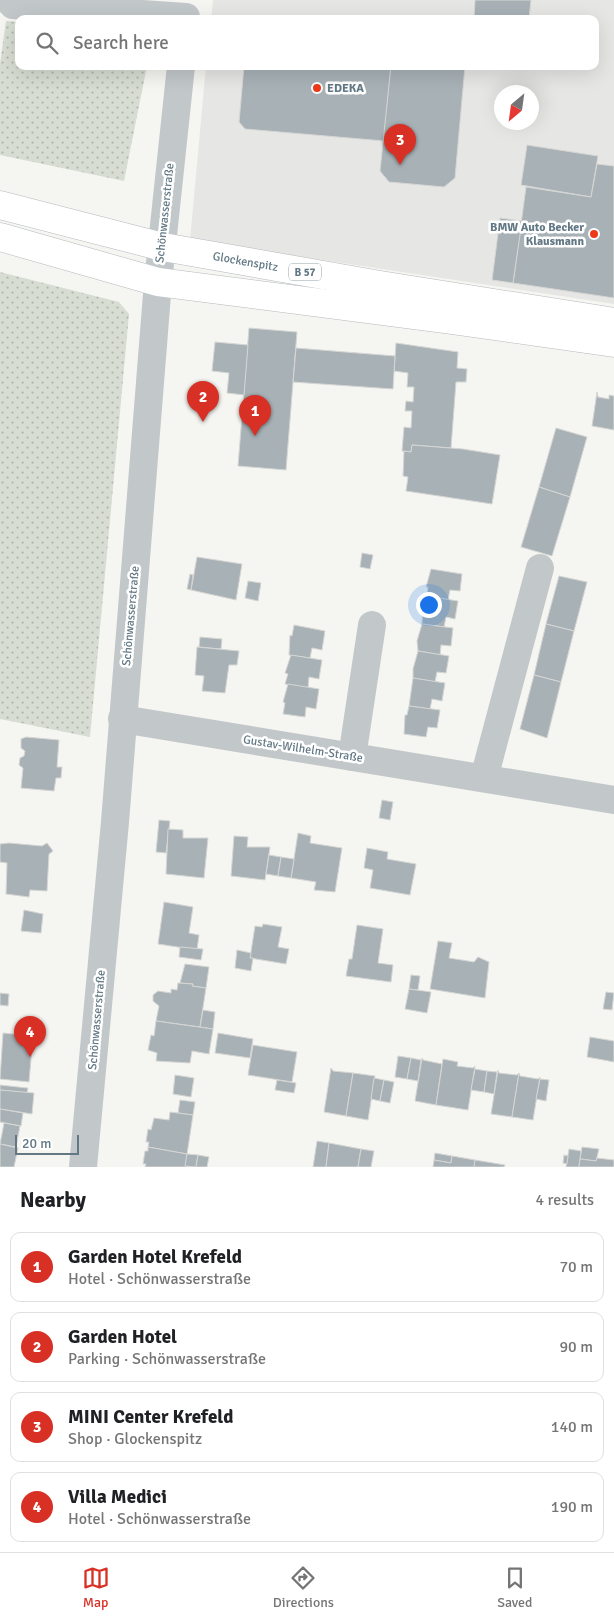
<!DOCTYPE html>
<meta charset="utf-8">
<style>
body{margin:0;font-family:Signika,sans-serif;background:#f6f6f6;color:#202124}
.compass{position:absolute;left:494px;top:85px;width:45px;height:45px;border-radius:50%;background:#fff;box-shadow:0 5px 20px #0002;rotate:209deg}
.scale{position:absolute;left:15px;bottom:12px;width:64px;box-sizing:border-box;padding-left:5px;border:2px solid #627884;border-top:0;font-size:14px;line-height:18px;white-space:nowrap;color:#627884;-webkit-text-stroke:4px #fff;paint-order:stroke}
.you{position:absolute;left:428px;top:604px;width:18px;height:18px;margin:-12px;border:4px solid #fff;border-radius:50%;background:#1a73e8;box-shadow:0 0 0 8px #1a73e833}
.badge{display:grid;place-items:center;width:32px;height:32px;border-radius:50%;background:#d93025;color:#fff;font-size:16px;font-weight:700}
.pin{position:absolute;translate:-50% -41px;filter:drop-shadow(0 1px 2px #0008)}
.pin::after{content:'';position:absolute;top:26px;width:18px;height:15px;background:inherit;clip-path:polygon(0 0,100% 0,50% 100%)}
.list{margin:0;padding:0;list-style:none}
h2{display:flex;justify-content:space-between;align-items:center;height:65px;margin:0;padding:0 20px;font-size:21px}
h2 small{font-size:16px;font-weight:400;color:#757577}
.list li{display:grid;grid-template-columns:32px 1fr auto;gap:15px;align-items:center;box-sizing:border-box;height:70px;margin:0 10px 10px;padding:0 10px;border:1px solid #e0e0e0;border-radius:10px}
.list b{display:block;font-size:19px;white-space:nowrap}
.list p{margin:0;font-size:16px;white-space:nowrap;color:#757577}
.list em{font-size:16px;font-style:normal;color:#757577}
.icon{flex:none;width:28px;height:28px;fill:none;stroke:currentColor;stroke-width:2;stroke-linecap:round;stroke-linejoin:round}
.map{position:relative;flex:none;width:614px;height:1167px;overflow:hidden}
.search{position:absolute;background:#fff;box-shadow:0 5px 20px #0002;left:15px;right:15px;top:15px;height:55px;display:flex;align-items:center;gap:12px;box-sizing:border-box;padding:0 18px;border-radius:10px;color:#757577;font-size:19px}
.sheet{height:385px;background:#fff}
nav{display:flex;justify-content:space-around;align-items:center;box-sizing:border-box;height:70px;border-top:1px solid #e0e0e0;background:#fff;font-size:14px;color:#757577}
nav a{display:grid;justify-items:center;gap:2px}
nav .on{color:#d93025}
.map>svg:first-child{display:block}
.built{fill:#e6e6e4;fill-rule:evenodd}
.grass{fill:url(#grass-dots)}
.building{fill:#a8b2b6;stroke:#d6d6d4}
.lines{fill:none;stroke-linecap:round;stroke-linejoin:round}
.major-casing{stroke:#b5babd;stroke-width:29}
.minor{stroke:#c2c7c9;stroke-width:28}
.major{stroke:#fff;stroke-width:28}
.poi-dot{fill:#ed3a19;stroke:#fff;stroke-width:2}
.labels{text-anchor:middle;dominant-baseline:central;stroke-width:5;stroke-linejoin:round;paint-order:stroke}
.shield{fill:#fff;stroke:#91a0a9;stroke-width:1}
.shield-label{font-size:11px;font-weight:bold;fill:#627884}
.poi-label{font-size:12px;font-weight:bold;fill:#627884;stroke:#fff;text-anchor:start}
.street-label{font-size:12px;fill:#627884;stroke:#fff}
</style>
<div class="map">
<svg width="614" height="1167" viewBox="0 0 614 1167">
<defs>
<pattern id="grass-dots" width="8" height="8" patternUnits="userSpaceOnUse" patternTransform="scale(1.25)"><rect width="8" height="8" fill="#d7ddd2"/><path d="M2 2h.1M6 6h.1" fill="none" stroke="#b2b8b0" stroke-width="1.8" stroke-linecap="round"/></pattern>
</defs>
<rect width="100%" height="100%" fill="#f5f5f1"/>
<path class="built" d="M213,0H614V304L190,240L206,66H595V19H211ZM502,92H532V122H502Z"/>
<g class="grass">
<polygon points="6,21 19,22 19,66 147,66 124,181 0,155 0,64"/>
<polygon points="0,272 119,302 129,314 90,737 0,719"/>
</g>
<g class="building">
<polygon points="475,0 531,0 529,19 474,19"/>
<polygon points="244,66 391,66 384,141 245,129 239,122"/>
<polygon points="391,66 465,66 455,178 444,187 389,182 380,171"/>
<polygon points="527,145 598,156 591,197 521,185"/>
<polygon points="597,164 614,166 614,298 513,283 526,187 591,197"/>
<polygon points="500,218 522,221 513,283 492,280"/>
<polygon points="249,328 297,332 286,470 238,466"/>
<polygon points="215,342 248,345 244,395 227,393 229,373 212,371"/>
<polygon points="396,343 458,352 457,368 467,369 466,382 456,382 451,448 412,445 411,452 402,451 404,427 411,428 412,411 405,411 406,401 413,402 414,387 407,387 408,373 394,371"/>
<polygon points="296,348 395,356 393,389 293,382"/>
<polygon points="597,392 598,397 609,399 609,395 614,396 614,430 592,426"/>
<polygon points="556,428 587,437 570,497 539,487"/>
<polygon points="412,445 463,449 500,455 492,504 406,491 408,477 403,476 404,451 411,452"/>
<polygon points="539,487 570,497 552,556 521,547"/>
<polygon points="362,553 373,555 370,569 360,567"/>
<polygon points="197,557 242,564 236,600 191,590"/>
<polygon points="431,569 462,574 460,591 450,590 448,600 427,596 428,587 426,587"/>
<polygon points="190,574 193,575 191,590 187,589"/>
<polygon points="559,576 587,582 574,631 546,624"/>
<polygon points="248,581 261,583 258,601 245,598"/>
<polygon points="427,596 458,601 455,619 446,617 444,627 422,624 423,606 425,606"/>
<polygon points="422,624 453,628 451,646 441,645 440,655 418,651 417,641"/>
<polygon points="546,624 574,631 561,682 534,675"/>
<polygon points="294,625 325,631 322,650 312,648 310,658 289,655 290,635 292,636"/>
<polygon points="200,637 222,639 221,649 199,647"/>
<polygon points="197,647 239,651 237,665 229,665 225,693 202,691 204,676 195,675"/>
<polygon points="418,651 449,656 446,673 437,672 435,682 413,678 413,669"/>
<polygon points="291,655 322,660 319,679 309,677 308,688 285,684 288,674 285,673"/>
<polygon points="534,675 561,682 547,738 520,729"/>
<polygon points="413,678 445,683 442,701 432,699 430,709 409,706"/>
<polygon points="288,684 319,689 316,709 306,707 305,717 283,714 285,703 283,702"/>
<polygon points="409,706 440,710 437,728 428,727 426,737 404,734 405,715 407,715"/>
<polygon points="26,737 59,740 57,767 62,767 61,778 56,778 54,791 21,788 23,768 19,765 20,758 24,756 25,751 21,748 21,739"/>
<polygon points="382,800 393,802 390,820 379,818"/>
<polygon points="159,820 170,821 166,853 156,852"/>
<polygon points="168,829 183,830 183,838 208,838 204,878 166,874"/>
<polygon points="298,833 311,836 310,843 342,848 335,892 314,890 316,882 291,878"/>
<polygon points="234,836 248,837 247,847 270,847 265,880 231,876"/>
<polygon points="9,843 42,846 47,843 53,851 49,854 47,891 30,890 29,897 6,894 7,863 0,862 0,844"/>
<polygon points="367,848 388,852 387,859 416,864 410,895 370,888 373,870 364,868"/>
<polygon points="269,855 281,857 278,876 266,874"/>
<polygon points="281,857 294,859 291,878 278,876"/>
<polygon points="164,902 193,907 189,933 199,935 197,950 158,944"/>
<polygon points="24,910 43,914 41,933 21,931"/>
<polygon points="263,924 282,927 278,947 289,949 286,964 250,958 255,926 262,927"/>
<polygon points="357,925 383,929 378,963 393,965 391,982 346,976 349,959 352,959"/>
<polygon points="438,941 452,943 449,958 474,962 478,957 489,962 485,998 430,989"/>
<polygon points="180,947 203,949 201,960 179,957"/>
<polygon points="237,950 251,953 250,958 253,958 251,971 235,968"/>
<polygon points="185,964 209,967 206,988 192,986 193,984 180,983"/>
<polygon points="411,975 420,976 418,990 409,989"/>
<polygon points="178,983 193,984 192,986 206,988 200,1027 156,1021 159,1006 153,1001 153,995 158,991 171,993 171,989 177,990"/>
<polygon points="409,989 431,992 427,1013 405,1009"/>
<polygon points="606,992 614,993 612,1010 603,1009"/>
<polygon points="0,993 9,994 8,1006 0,1005"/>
<polygon points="203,1010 215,1012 213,1029 200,1027"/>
<polygon points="156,1021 213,1029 209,1054 192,1051 190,1063 156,1061 157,1053 148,1050 151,1035 154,1036"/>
<polygon points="3,1033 33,1036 29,1082 0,1079"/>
<polygon points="218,1033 253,1039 250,1058 215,1053"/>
<polygon points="590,1037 614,1041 614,1062 587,1057"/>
<polygon points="253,1045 297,1052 292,1082 248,1075"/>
<polygon points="398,1056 411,1058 407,1079 395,1077"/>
<polygon points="411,1058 421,1060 418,1081 407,1079"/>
<polygon points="422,1058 423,1060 442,1064 436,1105 415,1101"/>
<polygon points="443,1059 458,1062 457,1066 473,1068 475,1066 468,1110 436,1105"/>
<polygon points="331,1068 333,1071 353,1073 346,1116 324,1112"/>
<polygon points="475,1069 487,1071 484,1092 471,1090"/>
<polygon points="498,1070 499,1073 517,1075 519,1073 512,1117 491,1114"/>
<polygon points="487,1071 497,1072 494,1094 484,1092"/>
<polygon points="353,1073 375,1076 368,1120 346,1116"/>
<polygon points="519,1073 520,1076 538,1079 540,1077 533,1120 512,1117"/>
<polygon points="175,1075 194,1078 191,1097 173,1094"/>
<polygon points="374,1078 384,1080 380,1101 371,1099"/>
<polygon points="540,1079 549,1080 546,1101 536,1099"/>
<polygon points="277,1080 296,1083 294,1093 275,1090"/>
<polygon points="384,1080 394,1082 390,1103 380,1101"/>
<polygon points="0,1085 28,1088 27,1093 0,1090"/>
<polygon points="0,1090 34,1093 32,1114 0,1109"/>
<polygon points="180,1100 195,1102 193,1115 178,1113"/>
<polygon points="0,1109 23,1113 21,1126 0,1122"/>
<polygon points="170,1112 193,1115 187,1154 148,1147 149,1142 146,1142 148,1129 151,1130 154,1118 169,1120"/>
<polygon points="4,1123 20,1126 16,1147 0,1144"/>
<polygon points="317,1141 329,1143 326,1167 313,1167"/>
<polygon points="329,1143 361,1149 358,1167 326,1167"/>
<polygon points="0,1144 18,1148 14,1167 0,1167"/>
<polygon points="148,1147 187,1154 186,1167 145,1167 146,1164 143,1164 145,1151 148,1151"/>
<polygon points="582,1147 599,1149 596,1161 580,1159"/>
<polygon points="361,1149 374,1151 371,1167 358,1167"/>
<polygon points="569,1149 581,1151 579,1167 566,1167"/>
<polygon points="435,1153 452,1156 451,1163 434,1160"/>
<polygon points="187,1154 198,1155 196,1167 185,1166"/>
<polygon points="198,1155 209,1157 207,1167 196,1167"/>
<polygon points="564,1155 568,1156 567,1164 563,1163"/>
<polygon points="452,1156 475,1160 474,1167 433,1167 434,1160 451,1163"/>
<polygon points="597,1158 614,1160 614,1167 579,1167 580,1159 596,1161"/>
<polygon points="475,1160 505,1165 504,1167 474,1167"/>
</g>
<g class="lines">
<g class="major-casing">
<g id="major">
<path id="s1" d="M0,205L163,247L380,285L614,322"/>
<polyline points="0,237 158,282 453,320 614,343"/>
</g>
</g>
<g class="minor">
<polyline points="8,0 13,5 186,17"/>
<polyline points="122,719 614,800"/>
<polyline points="352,757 372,625"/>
<polyline points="484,778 540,568"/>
<polyline points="83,1167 115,822 158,282 181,66"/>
</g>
<use href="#major" class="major"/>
</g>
<g class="poi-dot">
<circle cx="317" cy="88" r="5"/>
<circle cx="594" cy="234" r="5"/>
</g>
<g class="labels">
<rect class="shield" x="289" y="263.5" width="32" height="17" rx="4"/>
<g class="shield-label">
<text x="305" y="272">B 57</text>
</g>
<g class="poi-label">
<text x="327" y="88">EDEKA</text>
<text x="584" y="227" text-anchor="end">BMW Auto Becker<tspan x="584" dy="14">Klausmann</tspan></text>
</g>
<g class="street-label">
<text transform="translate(165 213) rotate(-84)">Schönwasserstraße</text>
<text stroke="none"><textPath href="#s1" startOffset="252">Glockenspitz</textPath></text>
<text transform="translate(131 616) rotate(-85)">Schönwasserstraße</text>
<text transform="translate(303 749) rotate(9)">Gustav-Wilhelm-Straße</text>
<text transform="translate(97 1020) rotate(-85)">Schönwasserstraße</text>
</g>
</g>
</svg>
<svg class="compass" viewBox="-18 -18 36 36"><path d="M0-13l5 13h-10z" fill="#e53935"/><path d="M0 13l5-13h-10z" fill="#757577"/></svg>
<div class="scale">20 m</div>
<div class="you"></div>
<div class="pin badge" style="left:255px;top:436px">1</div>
<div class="pin badge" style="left:203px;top:422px">2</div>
<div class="pin badge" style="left:400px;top:165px">3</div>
<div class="pin badge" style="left:30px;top:1057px">4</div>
<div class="search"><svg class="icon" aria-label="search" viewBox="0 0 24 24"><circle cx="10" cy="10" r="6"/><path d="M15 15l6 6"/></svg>Search here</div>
</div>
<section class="sheet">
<h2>Nearby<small>4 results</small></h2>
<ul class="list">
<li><span class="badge">1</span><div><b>Garden Hotel Krefeld</b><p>Hotel · Schönwasserstraße</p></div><em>70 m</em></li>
<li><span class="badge">2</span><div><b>Garden Hotel</b><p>Parking · Schönwasserstraße</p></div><em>90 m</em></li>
<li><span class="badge">3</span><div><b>MINI Center Krefeld</b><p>Shop · Glockenspitz</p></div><em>140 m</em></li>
<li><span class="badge">4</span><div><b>Villa Medici</b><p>Hotel · Schönwasserstraße</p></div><em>190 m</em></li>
</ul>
</section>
<nav>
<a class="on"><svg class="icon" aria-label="map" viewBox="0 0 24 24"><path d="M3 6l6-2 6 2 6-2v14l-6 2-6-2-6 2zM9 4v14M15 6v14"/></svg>Map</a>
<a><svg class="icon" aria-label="directions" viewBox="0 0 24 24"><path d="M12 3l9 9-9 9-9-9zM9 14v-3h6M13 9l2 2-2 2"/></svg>Directions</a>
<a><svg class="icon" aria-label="saved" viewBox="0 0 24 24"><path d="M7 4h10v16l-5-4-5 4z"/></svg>Saved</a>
</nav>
